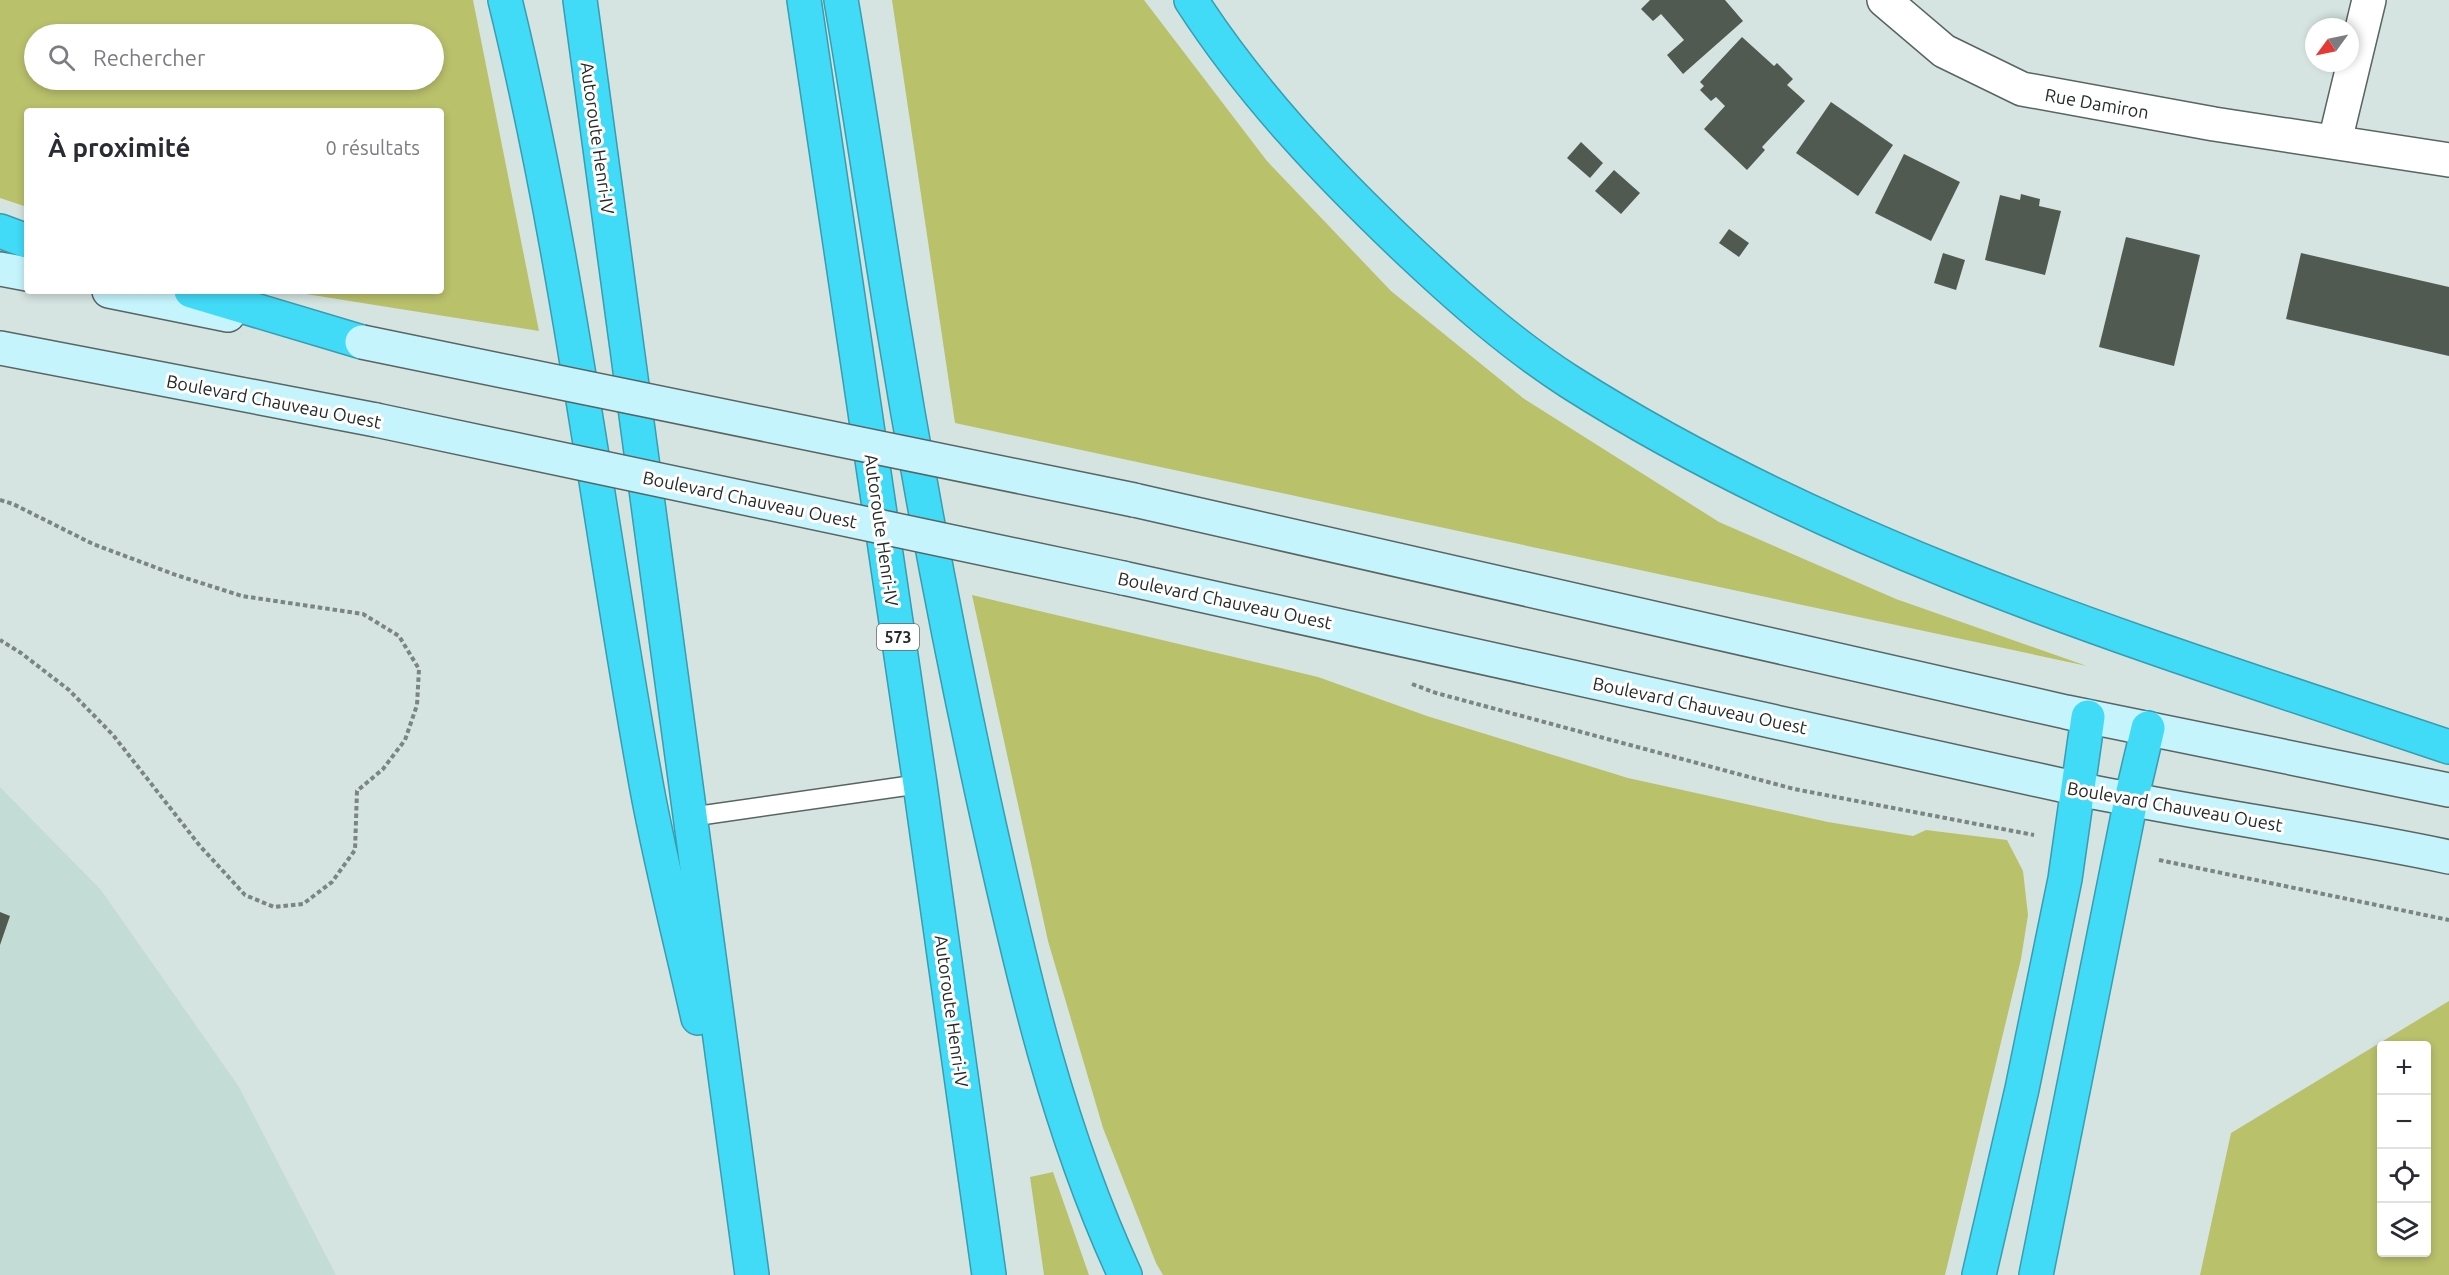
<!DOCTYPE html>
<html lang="fr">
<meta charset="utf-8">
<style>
body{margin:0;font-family:Ubuntu,sans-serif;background:#f7f7f7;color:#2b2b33}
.controls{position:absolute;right:18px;bottom:18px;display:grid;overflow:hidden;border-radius:6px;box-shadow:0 3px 9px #0003}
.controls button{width:54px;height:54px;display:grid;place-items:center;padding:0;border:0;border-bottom:2px solid #e1e1e2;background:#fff;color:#2b2b33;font:30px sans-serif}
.compass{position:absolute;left:2305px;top:18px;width:54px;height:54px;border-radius:50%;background:#fff;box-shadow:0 3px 9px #0003;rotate:237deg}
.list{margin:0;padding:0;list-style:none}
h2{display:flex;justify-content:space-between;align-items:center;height:78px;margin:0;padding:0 24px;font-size:26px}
h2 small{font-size:20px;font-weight:400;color:#7c7c81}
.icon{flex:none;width:33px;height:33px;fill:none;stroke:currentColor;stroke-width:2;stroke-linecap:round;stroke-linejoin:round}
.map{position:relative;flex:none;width:2449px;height:1275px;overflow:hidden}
.search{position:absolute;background:#fff;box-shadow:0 3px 9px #0003;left:24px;top:24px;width:420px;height:66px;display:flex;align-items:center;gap:15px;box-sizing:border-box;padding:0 21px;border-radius:33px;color:#7c7c81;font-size:22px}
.panel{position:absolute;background:#fff;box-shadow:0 3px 9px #0003;left:24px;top:108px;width:420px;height:186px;border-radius:6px}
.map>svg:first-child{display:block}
.built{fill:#c4dcd6}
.green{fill:#bac16b;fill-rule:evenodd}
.building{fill:#515a51}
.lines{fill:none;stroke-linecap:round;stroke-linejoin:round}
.service-casing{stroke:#586562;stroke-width:21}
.minor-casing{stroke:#586562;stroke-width:36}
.tertiary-casing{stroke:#586562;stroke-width:36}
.secondary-casing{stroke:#586562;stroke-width:36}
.motorway-casing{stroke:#379daf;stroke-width:36}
.path{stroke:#7b8582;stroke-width:4;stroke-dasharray:4.5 3;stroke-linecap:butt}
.service{stroke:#fff;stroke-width:18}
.minor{stroke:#fff;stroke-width:33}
.tertiary{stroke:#fff;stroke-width:33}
.secondary{stroke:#c6f4fd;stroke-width:33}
.motorway{stroke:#41daf7;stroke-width:33}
.secondary-bridge-casing{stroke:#586562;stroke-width:36;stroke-linecap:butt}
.secondary-bridge{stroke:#c6f4fd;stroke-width:33}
.labels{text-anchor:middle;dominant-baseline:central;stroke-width:6;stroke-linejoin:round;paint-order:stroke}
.shield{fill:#fff;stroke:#666b69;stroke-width:1.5}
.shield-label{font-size:16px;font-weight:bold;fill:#252b29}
.street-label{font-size:18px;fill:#252b29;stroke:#fff}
</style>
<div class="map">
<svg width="2449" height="1275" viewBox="0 0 2449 1275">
<rect width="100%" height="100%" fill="#d5e4e1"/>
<polygon class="built" points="0,787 101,890 239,1087 336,1275 0,1275"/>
<g class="green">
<path d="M0,0H473L539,331L287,291H441V111H27V207L0,198ZM434,34V80H34V34Z"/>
<polygon points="892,0 1144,0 1267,161 1391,291 1523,398 1719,522 1896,599 2087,666 955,423"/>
<polygon points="972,595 1318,677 1427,716 1628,778 1828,822 1913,836 1926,830 2007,840 2023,871 2028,915 2021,959 1945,1275 1163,1275 1156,1263 1103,1128 1048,941"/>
<path d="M2449,1001V1275H2200L2231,1133ZM2382,1046H2426V1252H2382Z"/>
<polygon points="1053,1172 1089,1275 1044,1275 1030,1177"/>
</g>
<g class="building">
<polygon points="1650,0 1725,0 1743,21 1683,74 1667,55 1684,40 1661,14 1653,21 1641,9"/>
<polygon points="1742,37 1774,66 1777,63 1793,79 1787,85 1805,101 1762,147 1765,150 1747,170 1704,129 1725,106 1716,97 1711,101 1700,90 1704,86 1700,82"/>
<polygon points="1831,102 1893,145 1858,196 1796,153"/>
<polygon points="1581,142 1603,163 1590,178 1567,158"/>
<polygon points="1904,154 1960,182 1931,241 1875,213"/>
<polygon points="1614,170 1640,193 1621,214 1595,191"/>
<polygon points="2021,194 2040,199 2039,206 2061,211 2045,275 1985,260 2000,195 2020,200"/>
<polygon points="1729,229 1749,243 1739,257 1719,243"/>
<polygon points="2126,237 2200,255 2174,366 2099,347"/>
<polygon points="1943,253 1965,260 1956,290 1934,283"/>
<polygon points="2301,253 2449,287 2449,356 2286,319"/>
<polygon points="0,912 10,916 0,945"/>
</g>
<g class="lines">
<g class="service-casing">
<polyline id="service" points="690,817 920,784"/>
</g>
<g class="minor-casing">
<polyline id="minor" points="2335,141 2369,0"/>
</g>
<g class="tertiary-casing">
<polyline id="tertiary" points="1884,0 1944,51 2022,89 2214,124 2449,160"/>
</g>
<g class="secondary-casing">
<g id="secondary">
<polyline points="0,269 27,274"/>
<polyline points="109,291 228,315"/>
<polyline points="0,348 376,420"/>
<polyline points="1134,500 2066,712 2449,790"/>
<path d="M1123,578L2079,789C2201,815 2326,831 2449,857"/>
</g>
</g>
<g class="motorway-casing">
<g id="motorway">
<path d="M505,0C569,260 599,526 647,789C661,865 681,942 698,1018"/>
<polyline points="580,0 752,1275"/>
<polyline points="804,0 920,784 989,1275"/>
<path d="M841,0C859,104 874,208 891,312C919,485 952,658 990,829C1024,981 1059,1133 1125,1275"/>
<path d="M1191,0C1251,93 1327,173 1407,249C1458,297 1511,344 1570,382C1839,553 2149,646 2449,747"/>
<polyline points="0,231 27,241"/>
<polyline points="191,291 362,342"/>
<polyline points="1979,1275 2022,1089 2065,879 2088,717"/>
<polyline points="2036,1275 2131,800 2148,728"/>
</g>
</g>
<g class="path">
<polyline points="0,500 13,504 93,544 176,575 242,596 363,614 399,636 419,669 417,705 405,740 383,769 357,791 355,850 332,882 303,904 274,907 245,895 200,846 113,735 69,690 21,653 0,640"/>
<polyline points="1412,684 1436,693 1794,789 2034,835"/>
<polyline points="2159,860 2449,920"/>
</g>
<use href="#service" class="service"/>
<use href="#minor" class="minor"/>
<use href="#tertiary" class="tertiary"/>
<use href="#secondary" class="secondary"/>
<use href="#motorway" class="motorway"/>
<g class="secondary-bridge-casing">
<g id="secondary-bridge">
<polyline points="362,342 1134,500"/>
<polyline points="376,420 1123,578"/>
</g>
</g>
<use href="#secondary-bridge" class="secondary-bridge"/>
</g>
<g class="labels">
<rect class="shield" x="877" y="624" width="42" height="26" rx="4.5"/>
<g class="shield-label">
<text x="898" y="637">573</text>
</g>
<g class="street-label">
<text transform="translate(2097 103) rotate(10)">Rue Damiron</text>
<text transform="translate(598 138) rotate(82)">Autoroute Henri-IV</text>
<text transform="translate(274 401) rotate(11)">Boulevard Chauveau Ouest</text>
<text transform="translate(750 499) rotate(12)">Boulevard Chauveau Ouest</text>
<text transform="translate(882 530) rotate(82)">Autoroute Henri-IV</text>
<text transform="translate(1225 600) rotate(12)">Boulevard Chauveau Ouest</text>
<text transform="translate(1700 705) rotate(12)">Boulevard Chauveau Ouest</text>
<text transform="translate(2175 806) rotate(10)">Boulevard Chauveau Ouest</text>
<text transform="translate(952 1011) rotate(82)">Autoroute Henri-IV</text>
</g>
</g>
</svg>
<div class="controls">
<button>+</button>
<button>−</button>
<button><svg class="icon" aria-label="locate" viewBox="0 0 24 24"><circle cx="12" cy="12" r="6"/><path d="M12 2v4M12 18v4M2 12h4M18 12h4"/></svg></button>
<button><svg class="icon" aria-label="layers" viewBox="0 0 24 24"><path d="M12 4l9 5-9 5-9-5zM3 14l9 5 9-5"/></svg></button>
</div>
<svg class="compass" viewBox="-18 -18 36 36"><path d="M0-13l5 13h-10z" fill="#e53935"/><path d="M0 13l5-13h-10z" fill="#7c7c81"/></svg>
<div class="search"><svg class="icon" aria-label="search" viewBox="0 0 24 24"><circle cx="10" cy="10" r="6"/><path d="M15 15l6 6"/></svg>Rechercher</div>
<section class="panel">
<h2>À proximité<small>0 résultats</small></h2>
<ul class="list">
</ul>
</section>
</div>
